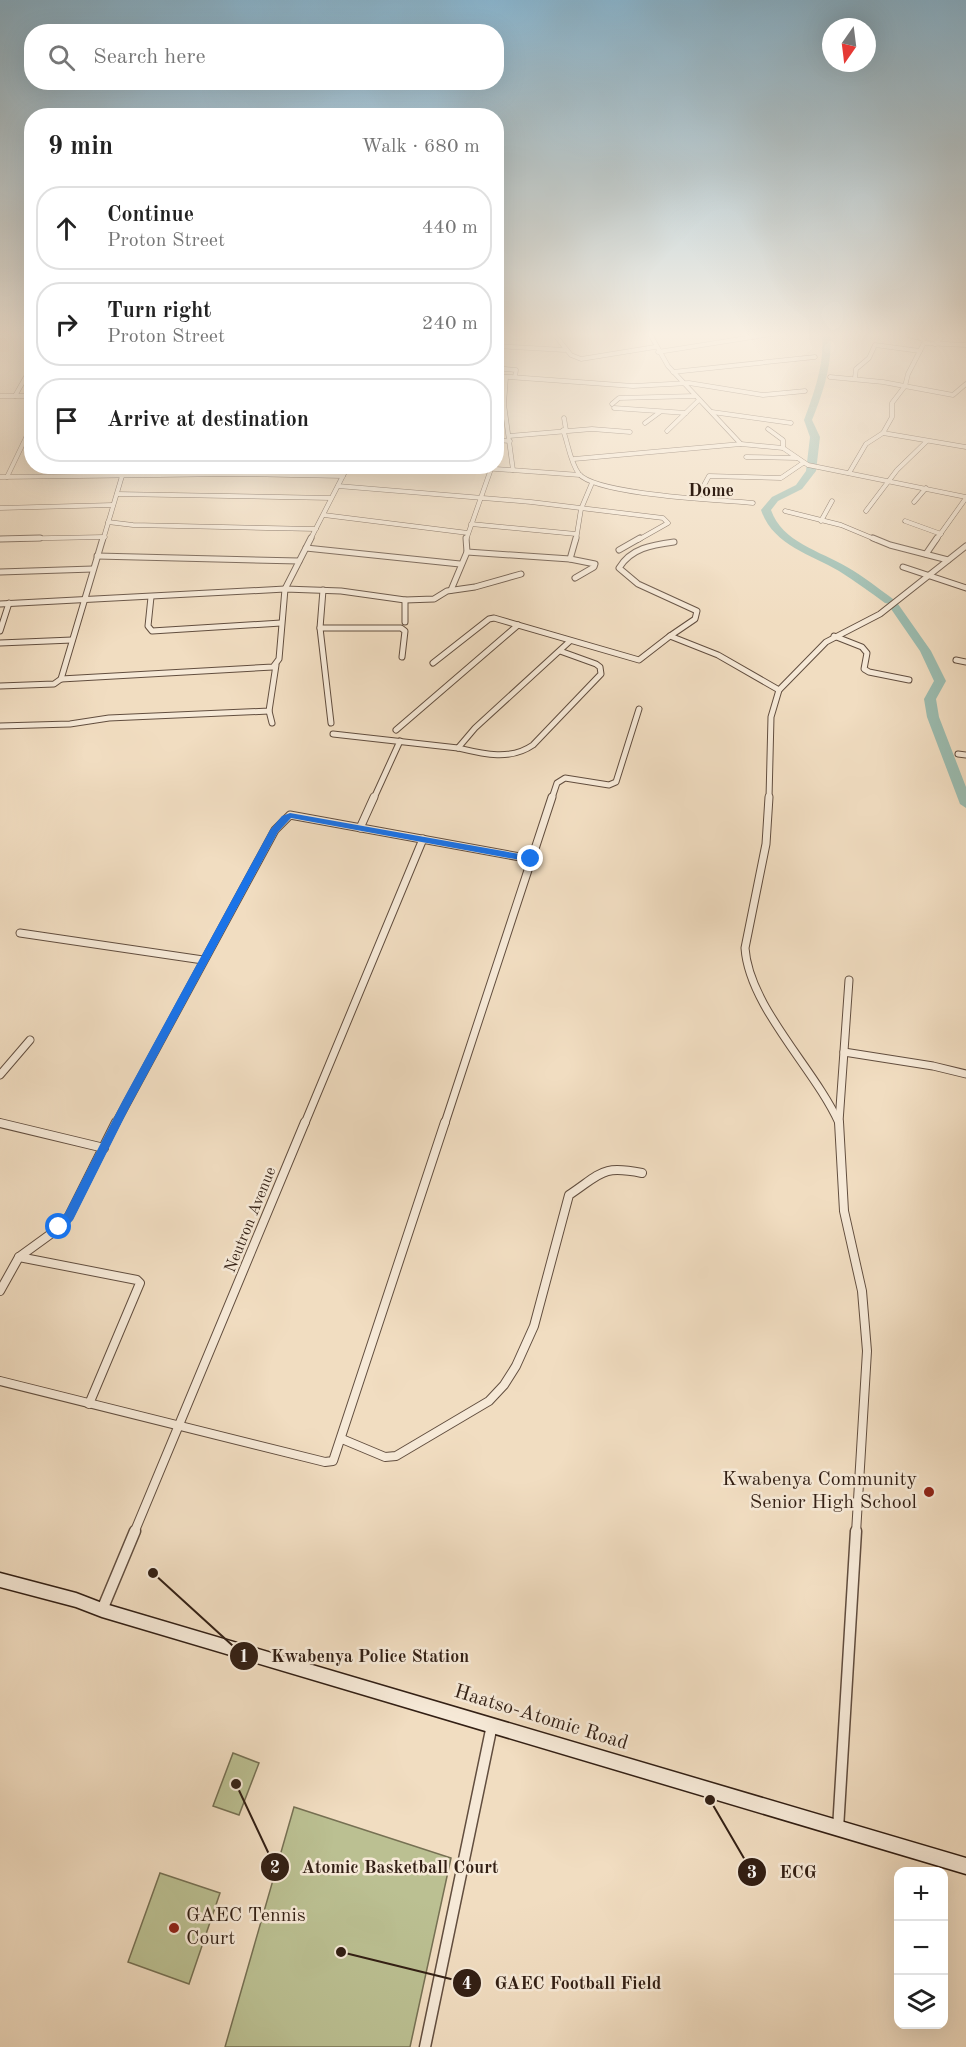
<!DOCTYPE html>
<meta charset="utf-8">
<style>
body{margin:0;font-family:"Old Standard TT",serif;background:#f6f6f6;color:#222}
.controls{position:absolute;right:18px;bottom:18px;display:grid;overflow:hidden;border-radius:12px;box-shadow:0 6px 24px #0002}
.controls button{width:54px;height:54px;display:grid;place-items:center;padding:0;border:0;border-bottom:2px solid #e0e0e0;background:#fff;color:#222;font:30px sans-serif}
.compass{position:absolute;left:822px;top:18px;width:54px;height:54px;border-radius:50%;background:#fff;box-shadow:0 6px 24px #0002;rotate:194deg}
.stop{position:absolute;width:18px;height:18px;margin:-14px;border:4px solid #1a73e8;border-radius:50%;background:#fff}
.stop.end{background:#1a73e8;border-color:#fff;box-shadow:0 2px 6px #0008}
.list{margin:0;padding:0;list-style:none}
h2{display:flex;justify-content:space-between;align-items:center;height:78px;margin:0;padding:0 24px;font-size:26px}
h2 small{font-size:20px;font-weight:400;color:#767676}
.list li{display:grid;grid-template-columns:39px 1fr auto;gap:18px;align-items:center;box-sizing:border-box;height:84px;margin:0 12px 12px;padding:0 12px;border:2px solid #e0e0e0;border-radius:24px}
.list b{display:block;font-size:22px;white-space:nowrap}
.list p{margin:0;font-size:20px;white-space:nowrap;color:#767676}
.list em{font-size:20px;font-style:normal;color:#767676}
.icon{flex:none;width:33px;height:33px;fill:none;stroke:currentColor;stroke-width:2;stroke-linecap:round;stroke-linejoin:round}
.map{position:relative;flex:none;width:966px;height:2047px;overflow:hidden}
.search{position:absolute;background:#fff;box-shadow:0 6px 24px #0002;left:24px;top:24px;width:480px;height:66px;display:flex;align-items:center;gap:15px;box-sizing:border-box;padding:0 21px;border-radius:24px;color:#767676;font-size:22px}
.panel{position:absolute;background:#fff;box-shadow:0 6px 24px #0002;left:24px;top:108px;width:480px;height:366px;border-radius:24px}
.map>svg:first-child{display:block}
.green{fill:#bbc092;stroke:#767053;stroke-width:1.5}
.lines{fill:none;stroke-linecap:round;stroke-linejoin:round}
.river{fill:#9bbcb0;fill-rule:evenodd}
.street-far4-casing{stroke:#624e3f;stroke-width:5}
.street-far3-casing{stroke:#624e3f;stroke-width:7}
.street-far2-casing{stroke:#624e3f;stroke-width:9}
.street-far1-casing{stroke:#624e3f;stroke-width:10}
.street-casing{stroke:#624e3f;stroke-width:13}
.secondary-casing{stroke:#321f14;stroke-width:3}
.street-far4{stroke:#f6e9d7;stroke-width:4}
.street-far3{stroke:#f6e9d7;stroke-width:5}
.street-far2{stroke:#f6e9d7;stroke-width:7}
.street-far1{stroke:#f6e9d7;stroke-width:8}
.street{stroke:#f6e9d7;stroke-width:10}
.secondary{fill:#f6e9d7;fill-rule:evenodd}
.route{fill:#1a73e8}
.poi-dot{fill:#8f2418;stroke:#f6e9d7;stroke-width:2}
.labels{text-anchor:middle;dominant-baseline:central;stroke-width:5;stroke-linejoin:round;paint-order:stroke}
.street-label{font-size:16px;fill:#321f14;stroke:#f6e9d7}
.far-district-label{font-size:18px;font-weight:bold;fill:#321f14;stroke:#f6e9d7}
.near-poi-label{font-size:20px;fill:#321f14;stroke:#f6e9d7;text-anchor:end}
.near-street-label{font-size:20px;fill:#321f14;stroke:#f6e9d7}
.leader{fill:none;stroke:#321f14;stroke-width:2}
.callout-dot{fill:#321f14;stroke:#f6e9d7;stroke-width:2}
.mark-label{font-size:18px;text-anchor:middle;font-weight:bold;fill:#fff}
.callout-label{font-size:18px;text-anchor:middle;font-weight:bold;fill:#321f14;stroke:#f6e9d7;stroke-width:5;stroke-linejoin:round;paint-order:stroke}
</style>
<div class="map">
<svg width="966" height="2047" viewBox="0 0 966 2047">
<rect width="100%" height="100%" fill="#f1ddc1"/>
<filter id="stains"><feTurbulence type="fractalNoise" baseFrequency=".00333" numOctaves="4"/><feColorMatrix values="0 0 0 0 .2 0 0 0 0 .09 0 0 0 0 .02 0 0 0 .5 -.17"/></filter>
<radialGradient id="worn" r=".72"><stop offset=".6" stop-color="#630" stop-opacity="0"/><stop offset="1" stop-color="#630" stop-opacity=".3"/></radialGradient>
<g class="green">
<polygon points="233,1753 259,1763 239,1815 213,1806"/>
<polygon points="294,1807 451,1858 410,2047 225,2047"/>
<polygon points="160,1873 220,1893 189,1984 128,1962"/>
</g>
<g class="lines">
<path class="river" d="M822,334H830C833,363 823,393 812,420L820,437L816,471L802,489L778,501L771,510C782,542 820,551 847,567C863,576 878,588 893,599V603L898,604L931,651L946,681L936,699L939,717L966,787V808L960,804L927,717L924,699L934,681L920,651L889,606L890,604L885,603C870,592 855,581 839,571C810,554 773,545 761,510L772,497L796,485L806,471L810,437L804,420C814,393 825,363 822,334Z"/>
<g class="street-far4-casing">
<g id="street-far4">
<polyline points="554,334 571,355 581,359 655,347"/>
<polyline points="650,334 668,366 741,444"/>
<polyline points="905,334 924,339"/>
<polyline points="935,344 945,334"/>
<polyline points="966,345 924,343 908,374 905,386 892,403 892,417 883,433 966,447"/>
<polyline points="496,346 565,350"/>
<polyline points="658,352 772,334"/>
<polyline points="496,368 516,370 515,377"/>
<polyline points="673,372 815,357"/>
<polyline points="496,376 633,386 689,383 763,395 805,391"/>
<polyline points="506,377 504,404 513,470"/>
<polyline points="830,377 883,382 953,395 966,384"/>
<polyline points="855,378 856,369 869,358 875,345 920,351"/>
<polyline points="0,396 32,396"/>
<polyline points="15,396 32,366"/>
<polyline points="612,404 619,398 695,396"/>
<polyline points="614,408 686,413"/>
<polyline points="712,412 791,423"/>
<polyline points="564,418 566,430"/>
<polyline points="645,423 660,412"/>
<polyline points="768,429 783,440 783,448"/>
<path d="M563,430C568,443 570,462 579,474C597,495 722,500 753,503"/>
<polyline points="667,431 699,400"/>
<polyline points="509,436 592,429 630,432"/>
<polyline points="496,440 510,441"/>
<polyline points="746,457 797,458"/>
<polyline points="574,459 741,444 783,448 808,465 966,497"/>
<polyline points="454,466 580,475"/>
<polyline points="849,473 866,444 883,433"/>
<polyline points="0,477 237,474 343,476"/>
<polyline points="7,477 32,425"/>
<polyline points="338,486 531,502 663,518 668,523 638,540"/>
<polyline points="117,494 331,498"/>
<polyline points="697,498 709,476 781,478 803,463"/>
<polyline points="914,502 926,488"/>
<polyline points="0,508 113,505"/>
<polyline points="785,511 841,525 877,540"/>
<polyline points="866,511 897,470 927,441"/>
<polyline points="324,515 468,533"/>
<polyline points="821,521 832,501"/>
<polyline points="905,521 941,534"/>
<polyline points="108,522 133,525 316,529"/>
<polyline points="471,524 576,534"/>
<polyline points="0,539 105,537"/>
<polyline points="103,540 125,466"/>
<polyline points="310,540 348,466"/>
<polyline points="466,540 491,469"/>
<polyline points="576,540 581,509 592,483"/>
<polyline points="936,540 966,498"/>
</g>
</g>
<g class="street-far3-casing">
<g id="street-far3">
<polyline points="873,538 890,545 948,560"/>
<polyline points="0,539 40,538"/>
<path d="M674,542C652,545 631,548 619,568L638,584L697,611L695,619L670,636L718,655L779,690"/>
<polyline points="306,548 460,564"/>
<polyline points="619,550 640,538"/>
<polyline points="467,552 570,559 595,564 594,567 575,578"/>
<polyline points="926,554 937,538"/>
<polyline points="97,556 299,561"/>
<polyline points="570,559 576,538"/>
<polyline points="903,567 966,588"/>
<polyline points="0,572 93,569"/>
<polyline points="323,590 320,628 331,723"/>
<polyline points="451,590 467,552 466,538"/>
<polyline points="151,597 148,626 152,631 281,623"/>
<polyline points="405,600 405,622"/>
<polyline points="0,604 285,589 341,591 405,600 434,599 447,591 475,587 521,574"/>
<polyline points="320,628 401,628 405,631 402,657"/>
<polyline points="0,631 9,603"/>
<polyline points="834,636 862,647 867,653 864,669 869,672 909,680"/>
<polyline points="0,643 72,640"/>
<polyline points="956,660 966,662"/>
<polyline points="433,663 489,619 494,618 639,660 670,636"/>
<polyline points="61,679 103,538"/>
<polyline points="0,686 54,684 61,679 273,667 279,659 285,589 311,538"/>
<polyline points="269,711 272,723"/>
<polyline points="0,726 70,724 109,718 269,711 276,665"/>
<polyline points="396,730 518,625"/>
<polyline points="333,734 458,748 475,728 570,641"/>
<path d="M458,748C483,754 510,761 533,745L601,674L600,667L596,664L560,651"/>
<polyline points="958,754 966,755"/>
<polyline points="374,798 400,741"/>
<polyline points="552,798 557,783 565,778 609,785 616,782 639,709"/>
<polyline points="769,798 771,717 779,690 826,642 880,614 966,546"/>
</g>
</g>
<g class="street-far2-casing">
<g id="street-far2">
<path d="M769,797L766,844L745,948C749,1007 815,1069 839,1123"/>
<polyline points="360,828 374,797"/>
<polyline points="20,933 203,960"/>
<polyline points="844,1052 933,1066 966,1074"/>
<polyline points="0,1075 30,1040"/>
<polyline points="839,1122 849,980"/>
<polyline points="116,1123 275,830 290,815 531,859"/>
<polyline points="305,1123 423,839"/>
<polyline points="445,1123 552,797"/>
</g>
</g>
<g class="street-far1-casing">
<g id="street-far1">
<polyline points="839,1122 844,1211 862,1291 867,1351 856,1533"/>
<polyline points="0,1123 104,1148"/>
<polyline points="19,1257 137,1280 140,1283 89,1404"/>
<polyline points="0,1291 19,1257 59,1228 69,1216 116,1122"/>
<polyline points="0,1381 325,1462 333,1461 445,1122"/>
<path d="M342,1439L385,1457L396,1456L489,1401L504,1385L516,1366L534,1326L569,1195C602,1173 601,1165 642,1173"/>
<polyline points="134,1533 305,1122"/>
</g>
</g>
<g class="street-casing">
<g id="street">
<polyline points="102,1610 135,1531"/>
<polyline points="838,1829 856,1531"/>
<polyline points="425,2047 492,1725"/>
</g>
</g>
<g class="secondary-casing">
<polygon id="secondary" points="0,1573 76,1593 102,1603 966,1858 966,1874 102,1617 76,1607 0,1587"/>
</g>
<use href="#street-far4" class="street-far4"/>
<use href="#street-far3" class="street-far3"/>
<use href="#street-far2" class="street-far2"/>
<use href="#street-far1" class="street-far1"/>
<use href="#street" class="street"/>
<use href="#secondary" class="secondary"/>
</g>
<linearGradient id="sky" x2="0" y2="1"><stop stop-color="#89b7d2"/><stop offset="0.54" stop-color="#f9f0e3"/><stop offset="1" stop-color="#f9f0e3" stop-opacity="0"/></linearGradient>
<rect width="966" height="620" fill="url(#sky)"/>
<polygon class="route" points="290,813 531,856 535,859 531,862 291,818 278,832 130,1106 73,1220 63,1231 55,1231 55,1224 65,1213 123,1100 270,830 282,816"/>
<g class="poi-dot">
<circle cx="929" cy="1492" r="6"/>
<circle cx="174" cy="1928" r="6"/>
</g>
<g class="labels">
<g class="street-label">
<text transform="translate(251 1220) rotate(-68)">Neutron Avenue</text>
</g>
<g class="far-district-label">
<text x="711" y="491">Dome</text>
</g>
<g class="near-poi-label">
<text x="917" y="1480">Kwabenya Community<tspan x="917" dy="23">Senior High School</tspan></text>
<text x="186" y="1916" text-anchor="start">GAEC Tennis<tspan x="186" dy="23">Court</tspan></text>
</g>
<g class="near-street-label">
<text transform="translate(541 1718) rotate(17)">Haatso-Atomic Road</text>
</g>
</g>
<path class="leader" d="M153 1573L244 1656M236 1784L275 1867M710 1800L752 1872M341 1952L467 1983"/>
<g class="callout-dot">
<circle cx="153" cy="1573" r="6"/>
<circle cx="236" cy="1784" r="6"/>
<circle cx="710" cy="1800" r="6"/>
<circle cx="341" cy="1952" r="6"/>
<circle cx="244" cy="1656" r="15"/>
<circle cx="275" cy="1867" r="15"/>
<circle cx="752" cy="1872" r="15"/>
<circle cx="467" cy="1983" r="15"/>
</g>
<g class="mark-label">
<text x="244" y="1662">1</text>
<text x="275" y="1873">2</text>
<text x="752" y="1878">3</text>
<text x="467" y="1989">4</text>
</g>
<g class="callout-label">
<text x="370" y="1662">Kwabenya Police Station</text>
<text x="400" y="1873">Atomic Basketball Court</text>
<text x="798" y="1878">ECG</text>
<text x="578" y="1989">GAEC Football Field</text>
</g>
<rect width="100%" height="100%" filter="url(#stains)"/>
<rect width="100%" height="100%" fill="url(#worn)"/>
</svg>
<div class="controls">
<button>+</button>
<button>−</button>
<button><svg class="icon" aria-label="layers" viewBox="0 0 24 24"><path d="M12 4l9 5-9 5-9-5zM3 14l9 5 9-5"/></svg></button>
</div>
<svg class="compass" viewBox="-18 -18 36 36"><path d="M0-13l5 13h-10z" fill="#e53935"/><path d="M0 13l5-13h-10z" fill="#767676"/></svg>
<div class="stop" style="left:59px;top:1227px"></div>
<div class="stop end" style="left:531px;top:859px"></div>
<div class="search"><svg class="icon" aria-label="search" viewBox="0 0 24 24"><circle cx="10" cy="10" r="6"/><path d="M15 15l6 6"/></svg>Search here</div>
<section class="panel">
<h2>9 min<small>Walk · 680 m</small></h2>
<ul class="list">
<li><svg class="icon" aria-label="ahead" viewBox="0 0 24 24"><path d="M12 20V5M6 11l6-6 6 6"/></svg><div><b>Continue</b><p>Proton Street</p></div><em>440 m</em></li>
<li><svg class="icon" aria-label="right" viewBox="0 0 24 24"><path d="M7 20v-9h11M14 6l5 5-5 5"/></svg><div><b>Turn right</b><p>Proton Street</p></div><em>240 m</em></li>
<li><svg class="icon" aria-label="arrive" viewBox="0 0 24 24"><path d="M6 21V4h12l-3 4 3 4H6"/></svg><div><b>Arrive at destination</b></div></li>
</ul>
</section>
</div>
